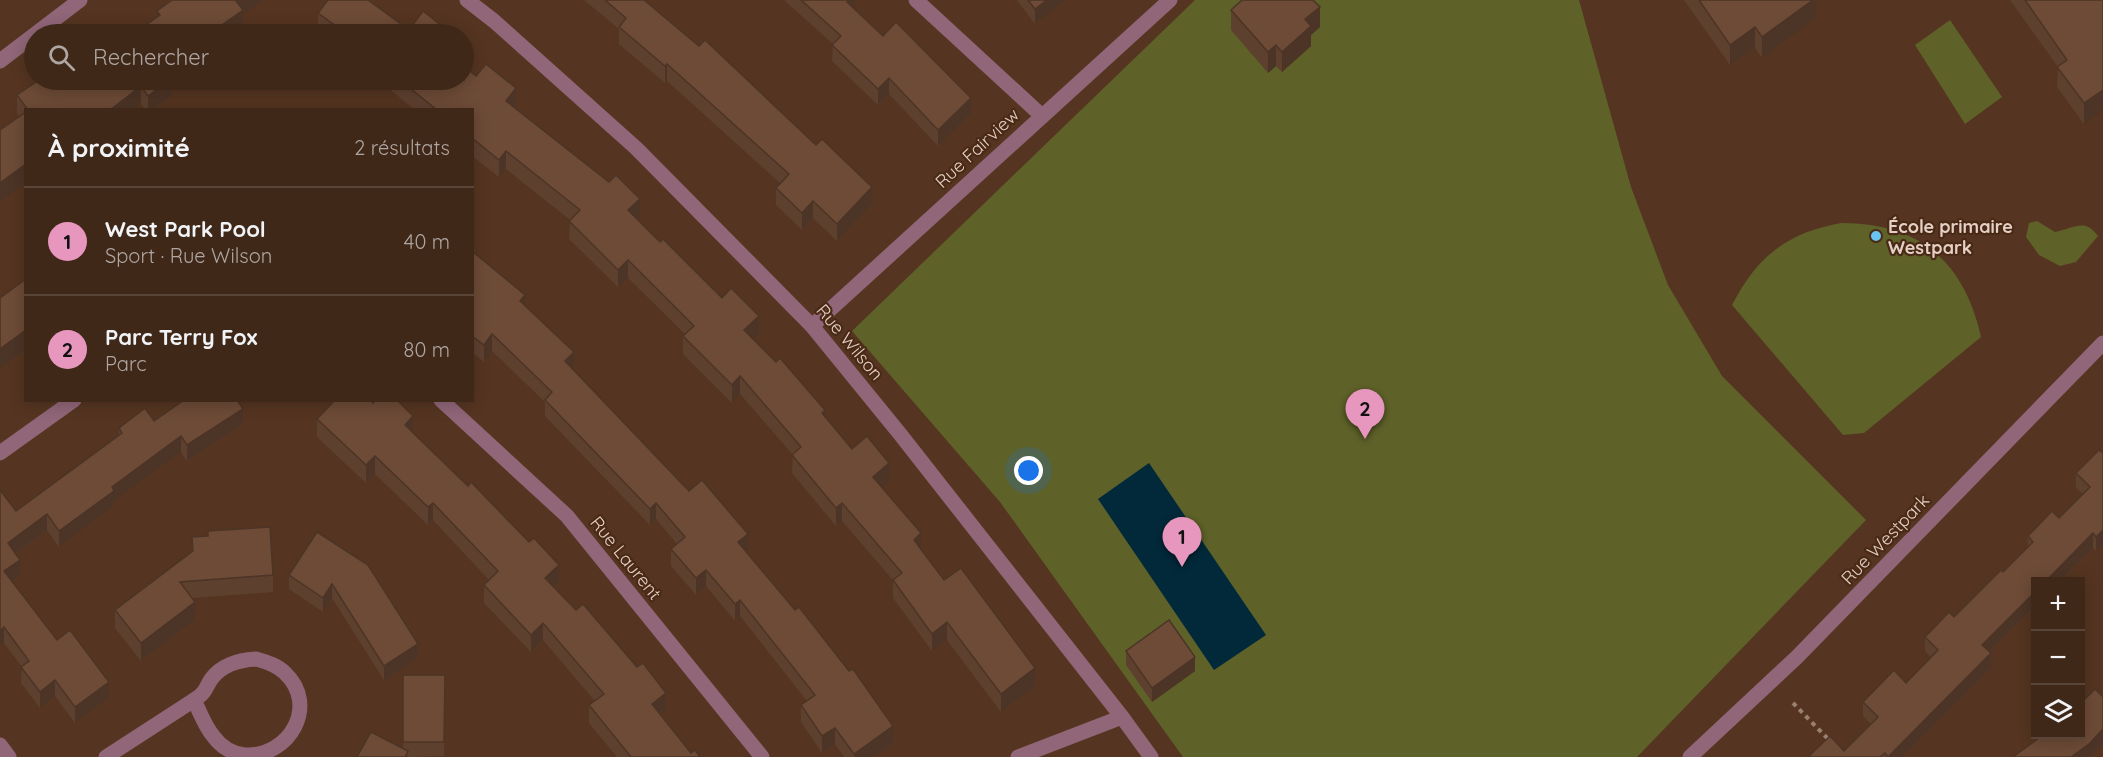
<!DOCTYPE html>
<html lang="fr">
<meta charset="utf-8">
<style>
body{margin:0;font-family:Quicksand,sans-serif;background:#473022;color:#f1f3f6}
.controls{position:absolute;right:18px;bottom:18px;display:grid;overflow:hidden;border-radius:0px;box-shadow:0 3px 15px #0003}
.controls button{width:54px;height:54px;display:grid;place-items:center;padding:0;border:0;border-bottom:2px solid #594438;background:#402819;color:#f1f3f6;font:30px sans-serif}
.you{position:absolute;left:1029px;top:471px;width:21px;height:21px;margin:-15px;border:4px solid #fff;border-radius:50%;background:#1a73e8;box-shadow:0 0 0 9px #1a73e833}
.badge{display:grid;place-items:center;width:39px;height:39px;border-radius:50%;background:#e797bd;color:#111;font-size:20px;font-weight:700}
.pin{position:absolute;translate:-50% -50px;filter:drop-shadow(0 2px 3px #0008)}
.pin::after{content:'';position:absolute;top:32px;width:21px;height:18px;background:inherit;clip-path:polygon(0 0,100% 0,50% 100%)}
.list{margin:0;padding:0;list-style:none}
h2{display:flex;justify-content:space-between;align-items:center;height:78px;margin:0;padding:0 24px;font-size:26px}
h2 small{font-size:20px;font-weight:400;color:#aea6a2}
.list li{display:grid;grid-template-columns:39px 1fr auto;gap:18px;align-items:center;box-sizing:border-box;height:108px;padding:0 24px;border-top:2px solid #594438}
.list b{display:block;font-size:22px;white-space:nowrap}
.list p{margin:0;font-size:20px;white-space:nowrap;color:#aea6a2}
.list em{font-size:20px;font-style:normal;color:#aea6a2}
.icon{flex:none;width:33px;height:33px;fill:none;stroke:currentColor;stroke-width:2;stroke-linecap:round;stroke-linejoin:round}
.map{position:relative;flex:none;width:2103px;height:757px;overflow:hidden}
.search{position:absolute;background:#402819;box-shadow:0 3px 15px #0003;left:24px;top:24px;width:450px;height:66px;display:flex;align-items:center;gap:15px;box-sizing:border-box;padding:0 21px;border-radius:33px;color:#aea6a2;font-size:22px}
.panel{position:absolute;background:#402819;box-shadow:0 3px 15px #0003;left:24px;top:108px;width:450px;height:294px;border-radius:0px}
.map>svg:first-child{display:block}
.green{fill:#5e6128}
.water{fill:#022939}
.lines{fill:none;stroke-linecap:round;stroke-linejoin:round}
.path{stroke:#9a8070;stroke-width:4;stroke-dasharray:4.5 4.5;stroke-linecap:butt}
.minor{stroke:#906678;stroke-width:15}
.wall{fill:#5e402f}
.shaded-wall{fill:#4c3426}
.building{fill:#6d4b37;stroke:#4c3426;stroke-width:1.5}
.poi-dot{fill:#69c4f1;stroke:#4a2a16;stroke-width:2}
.labels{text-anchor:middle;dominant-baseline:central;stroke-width:4.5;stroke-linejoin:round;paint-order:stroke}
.street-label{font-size:18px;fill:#e4d0c4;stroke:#4a2a16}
.poi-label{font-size:18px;font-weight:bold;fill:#e4d0c4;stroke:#4a2a16;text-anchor:start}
</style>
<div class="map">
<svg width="2103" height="757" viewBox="0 0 2103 757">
<rect width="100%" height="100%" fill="#553521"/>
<g class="green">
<polygon points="1195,0 1579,0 1631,187 1668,285 1722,376 1866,520 1637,757 1183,757 1000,502 852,331"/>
<polygon points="1950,20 2002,97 1965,124 1915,45"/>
<path d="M2037,221L2055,232C2075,228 2085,218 2098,236L2076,262L2060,266L2039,255L2026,237L2029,223Z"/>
<path d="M1841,223C1919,223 1964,261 1981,337L1864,433L1843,435L1732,305C1757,257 1786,233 1841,223Z"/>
</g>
<polygon class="water" points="1149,463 1266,635 1214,670 1098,499"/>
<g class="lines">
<polyline class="path" points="1793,703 1830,741"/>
<g class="minor">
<polyline points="467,0 494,21 636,148 812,326 900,434 1122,717 1151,757"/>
<polyline points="916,0 1042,116"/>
<polyline points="0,61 80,0"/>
<polyline points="812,326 1170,0"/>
<polyline points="441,400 567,516 762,757"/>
<polyline points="0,453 74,400"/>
<path d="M256,659C266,662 277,665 285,673C319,705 290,757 245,755C233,754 221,747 214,737C205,727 200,712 194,700C208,691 204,689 212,678C223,664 239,660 256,659Z"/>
<polyline points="0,745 9,757"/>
<polyline points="106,757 194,700"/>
<polyline points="1018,757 1122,717"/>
<polyline points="1690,757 1797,657 2103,343"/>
</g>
</g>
<g class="wall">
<polygon points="584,0 644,0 872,204 837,241 813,218 802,230 776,205 776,188 780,183 667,81 665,83 619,44 619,29"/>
<polygon points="784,0 855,0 855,10 883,36 971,114 938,146 889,94 878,105 832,61 833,44"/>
<polygon points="1017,0 1065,0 1065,1 1035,24"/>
<polygon points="1684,0 1820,0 1816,3 1816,18 1762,58 1755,48 1730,65"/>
<polygon points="2010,0 2103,0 2084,124 2057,87 2058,67"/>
<polygon points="1231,10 1320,27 1311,35 1311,46 1282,72 1276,66 1268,73 1231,30"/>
<polygon points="318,13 409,30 452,34 323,34 318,31"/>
<polygon points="172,80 172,95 153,110 145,110 141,104 134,110 26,110 26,182 19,116 17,113 17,95 57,87"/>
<polygon points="381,80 464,80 516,106 515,107 640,217 637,219 660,242 759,334 753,339 825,417 852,449 889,481 882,487 921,549 944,580 1035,686 1001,712 947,640 932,651 893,598 893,580 842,521 836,526 792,473 793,455 740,394 732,403 683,354 683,336 685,334 628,278 618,287 569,239 570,220 506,169 499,177 472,156 472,110 415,110 381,82"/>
<polygon points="472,251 525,306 573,369 689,491 748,550 746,552 893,743 873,757 844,757 835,744 822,753 801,722 801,705 807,701 740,616 735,621 706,586 696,595 671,566 671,549 677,544 656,519 650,525 545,416 545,402 492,351 484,362 472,352"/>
<polygon points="238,402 243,424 187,461 181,452 114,501 114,506 59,547 47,530 15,554 20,575 12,581 57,640 109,698 75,723 55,696 40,708 21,683 22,667 4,643 0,646 16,511 119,436 119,428"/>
<polygon points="317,419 413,433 559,582 554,587 666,710 661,714 691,753 700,757 617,757 589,723 589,705 595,701 543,640 531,652 484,603 484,585 489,580 433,520 428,525 375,474 366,483 317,437"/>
<polygon points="2099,450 2096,551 2093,548 2059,582 2036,582 2036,605 1989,652 1991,668 1902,757 1808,757 1844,751 1871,724 1863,716 1863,702 1906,683 1931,657 1925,651 1925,637 1954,617 2003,572 2028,547 2028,536 2059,518 2083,494 2076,488 2076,473"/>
<polygon points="208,531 273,575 273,592 192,598 195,620 141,661 115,628 115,610 192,552 192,537 208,536"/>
<polygon points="317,532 418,658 384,680 332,598 323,612 289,589 289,575"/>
<polygon points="1126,651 1195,671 1152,702 1126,665"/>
<polygon points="403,675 445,675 444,756 408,757 403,749"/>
</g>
<g class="shaded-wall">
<polygon points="238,0 262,0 243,14 243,27 233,34 209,34"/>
<polygon points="849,0 855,0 855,9 847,18 847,2"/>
<polygon points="1047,0 1065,0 1065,1 1035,24 1035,9"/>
<polygon points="1809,0 1820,0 1816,3 1816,18 1762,58 1762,37"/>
<polygon points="1320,7 1320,27 1311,35 1311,46 1282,72 1282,52 1305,19"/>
<polygon points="1755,27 1755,48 1730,65 1730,45"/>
<polygon points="1276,45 1276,66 1268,73 1268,52"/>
<polygon points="667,64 667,81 665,83 665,66"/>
<polygon points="889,78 889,94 878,105 878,89"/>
<polygon points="164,80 172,80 172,95 153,110 148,110 148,96"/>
<polygon points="141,86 141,104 134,110 110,110"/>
<polygon points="516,88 516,106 506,118 506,101"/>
<polygon points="2103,90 2103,110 2084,124 2084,103"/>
<polygon points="971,98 971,114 938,146 938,130"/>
<polygon points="506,151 506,169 499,177 499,160"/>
<polygon points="26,164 26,182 0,201 0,183"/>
<polygon points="872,187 872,204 837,241 837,224"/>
<polygon points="640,199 640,217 628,228 628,210"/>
<polygon points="813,201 813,218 802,230 802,213"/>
<polygon points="628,260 628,278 618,287 618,270"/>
<polygon points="525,295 525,312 520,301"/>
<polygon points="759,316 759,334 744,348 744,330"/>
<polygon points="26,330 26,349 0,368 0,349"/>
<polygon points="492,334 492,351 484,362 484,345"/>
<polygon points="574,352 574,369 565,361"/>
<polygon points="740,376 740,394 732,403 732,385"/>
<polygon points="243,409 243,424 187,461 187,445"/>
<polygon points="413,416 413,433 405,425"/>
<polygon points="181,436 181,452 114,501 114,506 59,547 59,531 112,487"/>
<polygon points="375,456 375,474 366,483 366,465"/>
<polygon points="889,463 889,481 873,495 873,477"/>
<polygon points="433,503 433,520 428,525 428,507"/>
<polygon points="656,503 656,519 650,525 650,509"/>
<polygon points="842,503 842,521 836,526 836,508"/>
<polygon points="47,514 47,530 8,559 8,543"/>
<polygon points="2103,530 2103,544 2096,551 2096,537"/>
<polygon points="921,533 921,551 914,540"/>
<polygon points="2093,533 2093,548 2059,582 2045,582"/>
<polygon points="748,534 748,550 738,559 738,542"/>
<polygon points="20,560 20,575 4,587 4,571"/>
<polygon points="559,565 559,582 545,595 545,578"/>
<polygon points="706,570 706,586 696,595 696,578"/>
<polygon points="332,584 332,598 323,612 323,598"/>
<polygon points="2036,591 2036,605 1982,659 1982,645"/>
<polygon points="740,600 740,616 735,621 735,604"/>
<polygon points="195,602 195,620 141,661 141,643"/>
<polygon points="947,622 947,640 932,651 932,634"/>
<polygon points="543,623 543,640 531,652 531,635"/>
<polygon points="4,627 4,643 0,646 0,631"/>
<polygon points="418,644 418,658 384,680 384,666"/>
<polygon points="1991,653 1991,668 1902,757 1888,757"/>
<polygon points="1195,657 1195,671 1152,702 1152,688"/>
<polygon points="1035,668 1035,686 1001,712 1001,694"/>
<polygon points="55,680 55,696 40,708 40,692"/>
<polygon points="109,682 109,698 75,723 75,707"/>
<polygon points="666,693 666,710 652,721 652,704"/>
<polygon points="893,726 893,743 873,757 854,757 854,754"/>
<polygon points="835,728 835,744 822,753 822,736"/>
<polygon points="2103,729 2103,744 2090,757 2071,757"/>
</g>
<g class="building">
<polygon points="172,0 238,0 236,1 243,10 209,34 133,34 160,15 157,11"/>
<polygon points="328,0 368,0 409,30 423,11 452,34 347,34 318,13"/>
<polygon points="605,0 644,0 699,46 705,40 816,145 822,139 872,187 837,224 813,201 802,213 776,188 789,174 667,64 665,66 619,27 626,18"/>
<polygon points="801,0 849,0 847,2 883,36 896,22 971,98 938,130 889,78 878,89 832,45 841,36"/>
<polygon points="1028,0 1047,0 1035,9"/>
<polygon points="1242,0 1313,0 1320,7 1305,19 1311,26 1282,52 1276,45 1268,52 1231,10"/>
<polygon points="1699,0 1813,0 1762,37 1755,27 1730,45"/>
<polygon points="2025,0 2103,0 2103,90 2084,103 2057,67 2067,60"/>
<polygon points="486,64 516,88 506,101 609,182 616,175 640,199 628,210 660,242 663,239 722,298 731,288 759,316 744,330 776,362 780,358 825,410 822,413 852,449 867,436 889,463 873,477 921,533 914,540 944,580 961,568 1035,668 1001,694 947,622 932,634 893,580 902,573 842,503 836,508 792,455 801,447 740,376 732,385 683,336 694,326 628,260 618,270 569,221 580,210 506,151 499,160 472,138 472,110 437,110 400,80 464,80 464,66 476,76"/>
<polygon points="39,80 51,80 57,87 67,80 169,80 148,96 141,86 110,110 28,110 17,95"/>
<polygon points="26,112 26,164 0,183 0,130"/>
<polygon points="472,251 525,295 520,301 574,352 565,361 689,491 702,480 748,534 738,542 795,610 799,607 849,671 853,669 893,726 854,754 835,728 822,736 801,705 815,695 740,600 735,604 706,570 696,578 671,549 685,537 656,503 650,509 545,400 552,392 492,334 484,345 472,336"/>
<polygon points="26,279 26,330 0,349 0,298"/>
<polygon points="184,400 237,400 243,409 187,445 181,436 112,487 114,491 59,531 47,514 8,543 20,560 4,571 57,640 70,630 109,682 75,707 55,680 40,692 21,667 29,661 4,627 0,631 0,490 16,511 122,433 119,428 145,408 154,421"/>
<polygon points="335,400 370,400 373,403 375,400 397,400 413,416 405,425 468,486 471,482 529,542 534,538 559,565 545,578 576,610 583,604 637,667 643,663 666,693 652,704 691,753 695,750 700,757 631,757 589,705 604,694 543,623 531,635 484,585 498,571 433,503 428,507 375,456 366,465 317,419"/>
<polygon points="2099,450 2103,453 2103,530 2096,537 2093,533 2045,582 2036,582 2036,591 1982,645 1991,653 1888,757 1885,753 1880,757 1808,757 1830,736 1844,751 1878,717 1863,702 1894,670 1906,683 1938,650 1925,637 1949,612 1954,617 2001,570 2003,572 2033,542 2028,536 2052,511 2059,518 2090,487 2076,473"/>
<polygon points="270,527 273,575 180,582 195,602 141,643 115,610 193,551 192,537 208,536 208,531"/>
<polygon points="317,532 368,565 418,644 384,666 332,584 323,598 289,575"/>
<polygon points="1169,620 1195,657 1152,688 1126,651"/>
<polygon points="403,675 445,675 444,742 403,742"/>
<polygon points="2095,689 2103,697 2103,729 2089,744 2071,757 2013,757 2043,735 2080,735 2080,704"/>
<polygon points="371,732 408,751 405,757 357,757"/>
</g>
<circle class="poi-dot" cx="1876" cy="236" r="6"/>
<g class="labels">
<g class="street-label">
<text transform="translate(977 148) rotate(-43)">Rue Fairview</text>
<text transform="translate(850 342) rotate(50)">Rue Wilson</text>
<text transform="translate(1885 539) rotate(-46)">Rue Westpark</text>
<text transform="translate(626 558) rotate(51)">Rue Laurent</text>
</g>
<g class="poi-label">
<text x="1888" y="226">École primaire<tspan x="1888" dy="21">Westpark</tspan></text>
</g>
</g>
</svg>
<div class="controls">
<button>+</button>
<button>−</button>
<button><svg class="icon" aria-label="layers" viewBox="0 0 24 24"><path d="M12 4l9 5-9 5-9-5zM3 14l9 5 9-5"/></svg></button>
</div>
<div class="you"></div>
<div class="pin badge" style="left:1182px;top:567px">1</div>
<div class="pin badge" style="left:1365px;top:439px">2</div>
<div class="search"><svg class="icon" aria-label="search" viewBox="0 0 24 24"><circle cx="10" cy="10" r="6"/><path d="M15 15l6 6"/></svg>Rechercher</div>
<section class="panel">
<h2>À proximité<small>2 résultats</small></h2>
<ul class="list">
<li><span class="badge">1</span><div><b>West Park Pool</b><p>Sport · Rue Wilson</p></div><em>40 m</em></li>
<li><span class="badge">2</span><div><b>Parc Terry Fox</b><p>Parc</p></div><em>80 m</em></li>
</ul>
</section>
</div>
